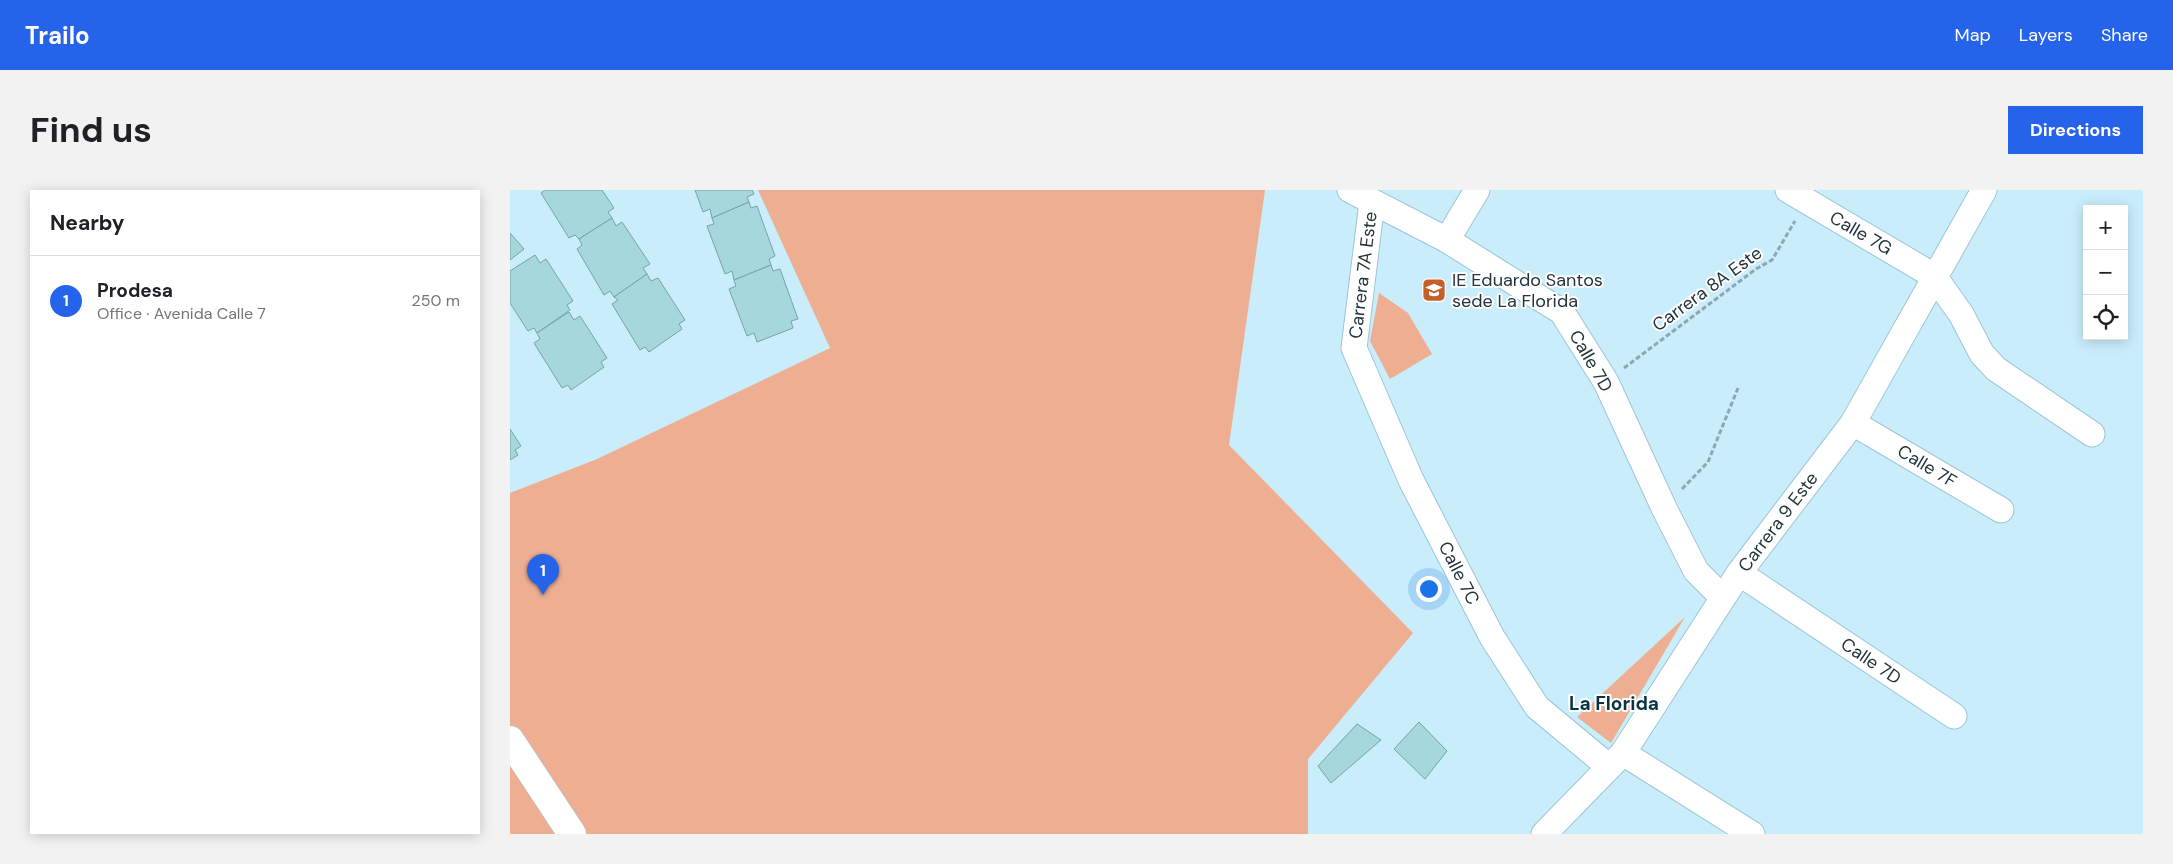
<!DOCTYPE html>
<meta charset="utf-8">
<style>
body{margin:0;font-family:"DM Sans",sans-serif;background:#f2f2f2;color:#202124}
.controls{position:absolute;right:15px;top:15px;display:grid;overflow:hidden;border-radius:0px;box-shadow:0 2px 12px #0003}
.controls button{width:45px;height:45px;display:grid;place-items:center;padding:0;border:0;border-bottom:1px solid #e0e0e0;background:#fff;color:#202124;font:25px sans-serif}
.you{position:absolute;left:918px;top:398px;width:18px;height:18px;margin:-12px;border:4px solid #fff;border-radius:50%;background:#1a73e8;box-shadow:0 0 0 8px #1a73e833}
.badge{display:grid;place-items:center;width:32px;height:32px;border-radius:50%;background:#2563eb;color:#fff;font-size:16px;font-weight:700}
.pin{position:absolute;translate:-50% -41px;filter:drop-shadow(0 1px 2px #0008)}
.pin::after{content:'';position:absolute;top:26px;width:18px;height:15px;background:inherit;clip-path:polygon(0 0,100% 0,50% 100%)}
.list{margin:0;padding:0;list-style:none}
h2{display:flex;justify-content:space-between;align-items:center;height:65px;margin:0;padding:0 20px;font-size:21px}
h2 small{font-size:16px;font-weight:400;color:#757577}
.list li{display:grid;grid-template-columns:32px 1fr auto;gap:15px;align-items:center;box-sizing:border-box;height:90px;padding:0 20px;border-top:1px solid #e0e0e0}
.list b{display:block;font-size:19px;white-space:nowrap}
.list p{margin:0;font-size:16px;white-space:nowrap;color:#757577}
.list em{font-size:16px;font-style:normal;color:#757577}
.icon{flex:none;width:28px;height:28px;fill:none;stroke:currentColor;stroke-width:2;stroke-linecap:round;stroke-linejoin:round}
.map{position:relative;flex:none;width:1633px;height:644px;overflow:hidden;border-radius:0px}
header{display:flex;align-items:center;gap:30px;box-sizing:border-box;height:70px;padding:0 25px;background:#2563eb;color:#fff}
header strong{font-size:24px}
nav{display:flex;gap:28px;margin-inline-start:auto;font-size:18px}
.intro{display:flex;align-items:center;justify-content:space-between;box-sizing:border-box;height:120px;padding:0 30px}
h1{margin:0;font-size:35px}
.button{padding:12px 22px;border-radius:0px;background:#2563eb;color:#fff;font-size:18px;font-weight:700}
main{display:flex;gap:30px;padding:0 30px}
aside{flex:1;background:#fff;border-radius:0px;box-shadow:0 2px 12px #0003}
.map>svg:first-child{display:block}
.green{fill:#edae92}
.building{fill:#a5d7dc;stroke:#74a3a9}
.lines{fill:none;stroke-linecap:round;stroke-linejoin:round}
.minor-casing{stroke:#9bc5d7;stroke-width:27}
.major-casing{stroke:#9bc5d7;stroke-width:29}
.path{stroke:#8ca8b4;stroke-width:3;stroke-dasharray:5 2.5;stroke-linecap:butt}
.minor{stroke:#fff;stroke-width:25}
.major{stroke:#fff;stroke-width:28}
.labels{text-anchor:middle;dominant-baseline:central;stroke-width:4;stroke-linejoin:round;paint-order:stroke}
.street-label{font-size:18px;fill:#23343b;stroke:#fff}
.poi-label{font-size:18px;fill:#23343b;stroke:#fff;text-anchor:start}
.neighbourhood-label{font-size:19px;font-weight:bold;fill:#083442;stroke:#fff}
</style>
<header>
<strong>Trailo</strong>
<nav><a>Map</a><a>Layers</a><a>Share</a></nav>
</header>
<div class="intro"><h1>Find us</h1><a class="button">Directions</a></div>
<main>
<aside>
<h2>Nearby<small></small></h2>
<ul class="list">
<li><span class="badge">1</span><div><b>Prodesa</b><p>Office · Avenida Calle 7</p></div><em>250 m</em></li>
</ul>
</aside>
<div class="map">
<svg width="1633" height="644" viewBox="0 0 1633 644">
<rect width="100%" height="100%" fill="#caedfb"/>
<g class="green">
<polygon points="248,0 755,0 719,255 903,443 798,569 798,644 0,644 0,303 87,269 320,158"/>
<polygon points="869,103 898,123 922,164 880,189 860,151"/>
<polygon points="1175,427 1101,553 1067,527"/>
</g>
<g class="building">
<polygon points="35,0 92,0 104,18 98,22 102,28 69,49 65,45 59,48 31,3"/>
<polygon points="185,0 242,0 244,4 237,7 239,12 202,28 200,19 193,22"/>
<polygon points="239,12 241,18 247,16 265,66 259,69 261,75 224,90 222,81 215,84 197,36 204,34 202,28"/>
<polygon points="102,28 106,36 112,32 140,74 133,78 137,84 104,107 100,101 94,105 67,59 72,55 69,49"/>
<polygon points="0,43 14,59 0,70"/>
<polygon points="25,65 30,73 36,69 63,111 57,115 60,120 27,143 24,138 18,141 0,113 0,81"/>
<polygon points="261,75 263,81 270,79 288,129 281,131 283,138 247,152 244,143 237,146 219,99 226,96 224,90"/>
<polygon points="137,84 141,91 148,88 175,130 169,134 172,139 139,162 135,157 130,160 102,114 108,110 104,107"/>
<polygon points="59,122 64,130 70,126 97,168 91,172 94,177 61,200 58,195 52,198 24,153 30,149 27,143"/>
<polygon points="0,239 11,256 5,260 8,265 0,270"/>
<polygon points="909,532 937,561 915,589 884,559"/>
<polygon points="847,534 871,550 821,593 808,576"/>
</g>
<g class="lines">
<g class="minor-casing">
<g id="minor">
<polyline points="840,0 937,50 1052,122 1096,192 1154,318 1186,381 1212,407"/>
<polyline points="1278,0 1424,86 1451,124 1472,164 1486,179 1582,244"/>
<polyline points="862,12 844,158 901,290 982,447 1027,517 1098,576"/>
<polyline points="937,50 967,0"/>
<polyline points="1343,233 1491,320"/>
<polyline points="1229,383 1444,526"/>
<polyline points="1113,563 1242,644"/>
<polyline points="1034,644 1113,563 1229,383 1343,233 1474,0"/>
</g>
</g>
<g class="major-casing">
<polyline id="major" points="0,550 62,644"/>
</g>
<g class="path">
<polyline points="1114,178 1246,79 1262,70 1285,31"/>
<polyline points="1172,299 1198,272 1228,198"/>
</g>
<use href="#minor" class="minor"/>
<use href="#major" class="major"/>
</g>
<defs>
<g id="school-square" transform="scale(1.25)"><rect x="-9" y="-9" width="18" height="18" rx="4" fill="#c45f2b" stroke="#fff"/><path d="M0-5L7-2L0 1L-7-2ZM-4 1L0 2.5L4 1V4Q0 6-4 4Z" fill="#fff"/></g>
</defs>
<g fill-rule="evenodd">
<use href="#school-square" x="924" y="100"/>
</g>
<g class="labels">
<g class="street-label">
<text transform="translate(1351 43) rotate(30)">Calle 7G</text>
<text transform="translate(853 85) rotate(-83)">Carrera 7A Este</text>
<text transform="translate(1197 99) rotate(-36)">Carrera 8A Este</text>
<text transform="translate(1081 171) rotate(60)">Calle 7D</text>
<text transform="translate(1417 276) rotate(31)">Calle 7F</text>
<text transform="translate(1268 332) rotate(-53)">Carrera 9 Este</text>
<text transform="translate(949 383) rotate(63)">Calle 7C</text>
<text transform="translate(1361 471) rotate(34)">Calle 7D</text>
</g>
<g class="poi-label">
<text x="942" y="90">IE Eduardo Santos<tspan x="942" dy="21">sede La Florida</tspan></text>
</g>
<g class="neighbourhood-label">
<text x="1104" y="513">La Florida</text>
</g>
</g>
</svg>
<div class="controls">
<button>+</button>
<button>−</button>
<button><svg class="icon" aria-label="locate" viewBox="0 0 24 24"><circle cx="12" cy="12" r="6"/><path d="M12 2v4M12 18v4M2 12h4M18 12h4"/></svg></button>
</div>
<div class="you"></div>
<div class="pin badge" style="left:33px;top:405px">1</div>
</div>
</main>
